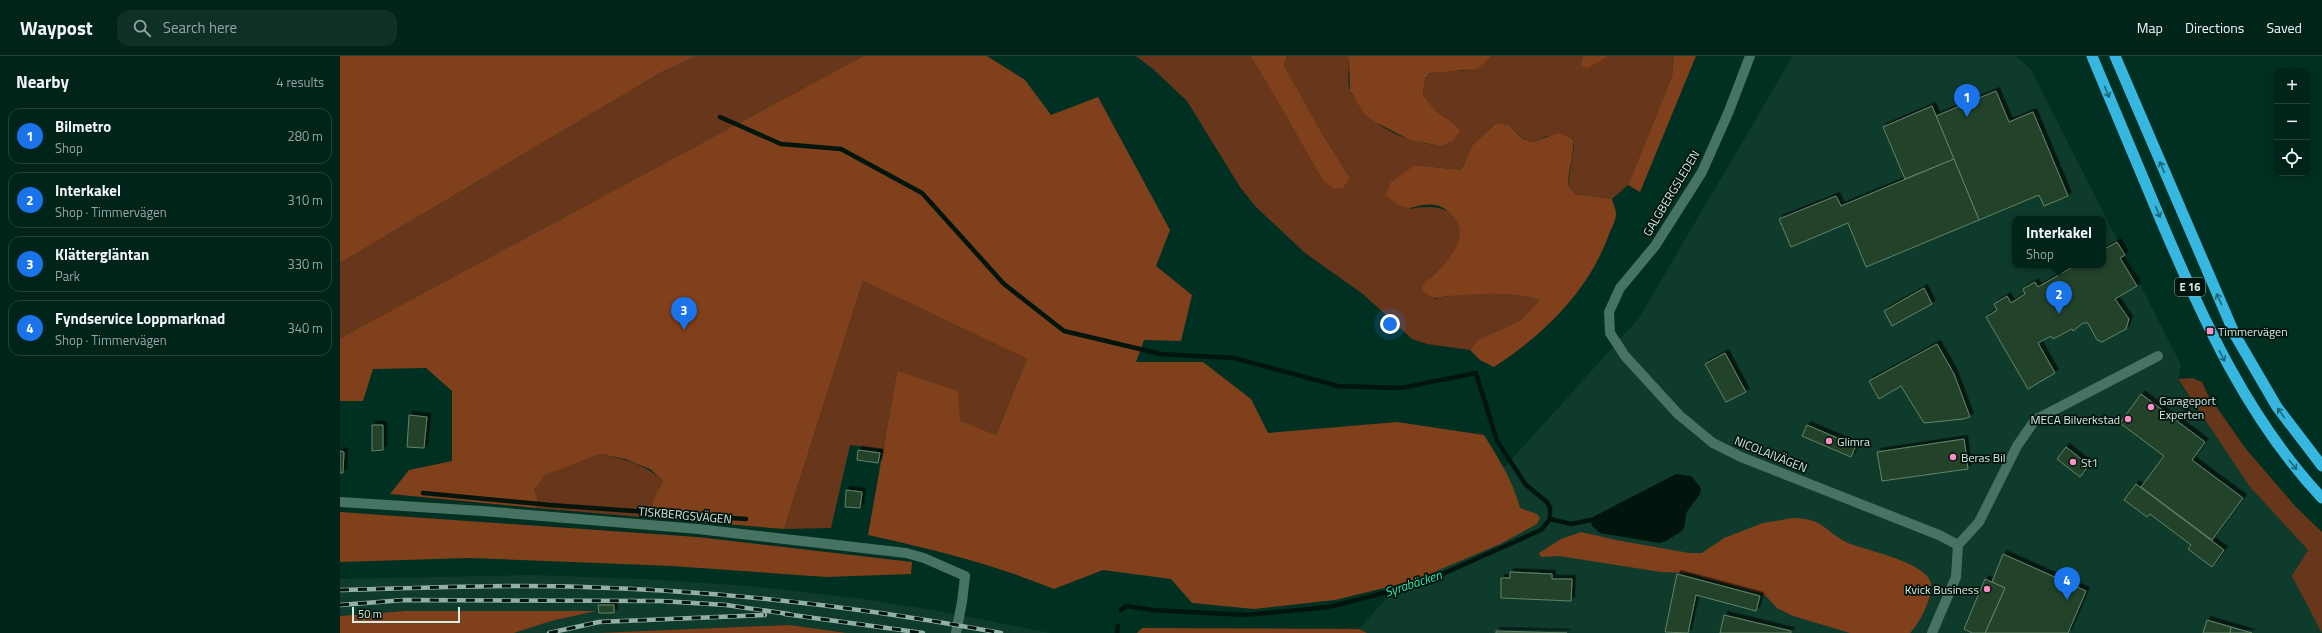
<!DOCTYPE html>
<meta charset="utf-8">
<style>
body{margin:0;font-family:"Titillium Web",sans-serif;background:#0e3027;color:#f1f3f6}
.controls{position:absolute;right:12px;top:12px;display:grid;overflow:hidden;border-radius:8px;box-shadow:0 2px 10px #0003}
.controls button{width:36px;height:36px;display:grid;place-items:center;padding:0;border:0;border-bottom:1px solid #224139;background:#00241a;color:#f1f3f6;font:20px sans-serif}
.scale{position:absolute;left:12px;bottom:10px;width:108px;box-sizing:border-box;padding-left:4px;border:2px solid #d5ece2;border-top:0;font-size:11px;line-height:14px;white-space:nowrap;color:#d5ece2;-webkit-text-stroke:3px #03140e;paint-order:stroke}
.you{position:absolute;left:1050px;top:268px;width:14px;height:14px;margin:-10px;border:3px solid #fff;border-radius:50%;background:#1a73e8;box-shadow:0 0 0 6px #1a73e833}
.badge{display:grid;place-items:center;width:26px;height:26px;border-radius:50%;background:#1a73e8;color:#fff;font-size:13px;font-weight:700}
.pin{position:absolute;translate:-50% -33px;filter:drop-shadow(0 1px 2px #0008)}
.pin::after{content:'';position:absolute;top:21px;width:14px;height:12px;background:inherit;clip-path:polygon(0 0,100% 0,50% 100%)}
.popup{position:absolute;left:1672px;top:160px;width:94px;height:52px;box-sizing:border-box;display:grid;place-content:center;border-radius:8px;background:#00241a;filter:drop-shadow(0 1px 3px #0005);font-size:13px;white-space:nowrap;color:#95a4a2}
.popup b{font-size:15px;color:#f1f3f6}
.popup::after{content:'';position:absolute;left:50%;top:100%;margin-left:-8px;border:8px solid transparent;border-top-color:#00241a}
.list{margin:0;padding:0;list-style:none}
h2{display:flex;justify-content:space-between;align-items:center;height:52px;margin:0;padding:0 16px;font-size:17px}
h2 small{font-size:13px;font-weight:400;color:#95a4a2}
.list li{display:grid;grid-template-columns:26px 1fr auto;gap:12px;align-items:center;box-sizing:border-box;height:56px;margin:0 8px 8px;padding:0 8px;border:1px solid #224139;border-radius:12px}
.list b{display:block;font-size:15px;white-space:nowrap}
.list p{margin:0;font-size:13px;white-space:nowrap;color:#95a4a2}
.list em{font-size:13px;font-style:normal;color:#95a4a2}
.icon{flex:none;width:22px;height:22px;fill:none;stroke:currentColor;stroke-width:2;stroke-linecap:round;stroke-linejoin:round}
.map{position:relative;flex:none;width:1982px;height:577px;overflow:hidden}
header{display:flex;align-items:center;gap:24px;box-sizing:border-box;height:56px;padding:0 20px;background:#00241a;border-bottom:1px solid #224139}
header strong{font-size:19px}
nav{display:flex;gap:22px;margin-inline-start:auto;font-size:14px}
.search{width:280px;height:36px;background:#0e3027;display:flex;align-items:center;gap:10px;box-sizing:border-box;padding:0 14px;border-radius:12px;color:#95a4a2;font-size:15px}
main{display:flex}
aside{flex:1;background:#00241a}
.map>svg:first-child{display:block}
.built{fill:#0f3b2d;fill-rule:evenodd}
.green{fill:#68361a}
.forest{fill:#80401b}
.water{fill:#01150d}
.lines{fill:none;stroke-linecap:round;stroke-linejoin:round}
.stream{stroke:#01150d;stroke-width:4.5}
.building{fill:#244329;stroke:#628366;filter:url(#shadow)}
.minor{stroke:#467362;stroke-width:10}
.tertiary{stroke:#467362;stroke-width:10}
.trunk{stroke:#37b7df;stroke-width:11}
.rail-casing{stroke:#92b1a5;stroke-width:4.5}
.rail{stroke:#03140e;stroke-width:3;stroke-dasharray:9;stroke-linecap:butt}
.oneway{stroke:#1d6676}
.poi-dot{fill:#fa8fc7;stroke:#03140e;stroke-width:1.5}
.labels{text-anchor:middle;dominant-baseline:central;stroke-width:3.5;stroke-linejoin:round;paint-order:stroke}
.shield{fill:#03140e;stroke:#96aba2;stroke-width:1}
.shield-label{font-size:11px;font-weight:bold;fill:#d5ece2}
.street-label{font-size:12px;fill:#d5ece2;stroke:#03140e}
.poi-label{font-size:12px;fill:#d5ece2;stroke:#03140e;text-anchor:start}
.water-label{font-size:13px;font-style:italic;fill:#2ce5b1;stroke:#03140e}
</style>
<header>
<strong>Waypost</strong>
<div class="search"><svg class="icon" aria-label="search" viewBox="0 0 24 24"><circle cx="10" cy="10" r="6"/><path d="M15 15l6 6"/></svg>Search here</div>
<nav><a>Map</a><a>Directions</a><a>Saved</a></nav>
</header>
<main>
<aside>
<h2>Nearby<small>4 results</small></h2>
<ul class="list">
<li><span class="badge">1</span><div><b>Bilmetro</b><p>Shop</p></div><em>280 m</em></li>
<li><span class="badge">2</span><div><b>Interkakel</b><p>Shop · Timmervägen</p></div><em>310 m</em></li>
<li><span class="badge">3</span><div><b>Klättergläntan</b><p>Park</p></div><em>330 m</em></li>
<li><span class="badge">4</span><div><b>Fyndservice Loppmarknad</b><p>Shop · Timmervägen</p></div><em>340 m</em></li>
</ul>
</aside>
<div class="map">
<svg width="1982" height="577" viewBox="0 0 1982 577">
<defs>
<filter id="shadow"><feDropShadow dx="3.5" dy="-3.5" stdDeviation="0" flood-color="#0009"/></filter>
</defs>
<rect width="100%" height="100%" fill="#003022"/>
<g class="built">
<path d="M1453,0H1675L1690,12L1841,309L1838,324L1911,432L1969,495L1982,577H1027L1019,573L1299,262ZM1675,163H1763V209H1675Z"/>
<polygon points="192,519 303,523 409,530 523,543 599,555 711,577 507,577 449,569 257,577 174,577 211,565 254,555 65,555 0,560 0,523"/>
</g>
<g class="green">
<polygon points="357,0 523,0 0,282 0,207 322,16"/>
<path d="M796,0H910L935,41L983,125L993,133L1010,122L983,79L944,9L947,0H1007L1009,4C1009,13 1007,26 1010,35C1011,39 1016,43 1019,47C1035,73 1066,85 1095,89L1112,66L1096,55L1083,39C1084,34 1083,27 1085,23C1090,11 1118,17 1127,14C1136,12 1145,6 1152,0H1243L1240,10L1268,0H1334L1332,20L1288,129L1272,143L1235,138L1228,129L1234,90L1233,82L1207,80L1193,86L1184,83L1169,69L1156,67C1140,81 1129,94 1121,114L1075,109L1070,153C1095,147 1128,153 1119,187C1115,201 1098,213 1089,223L1095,243C1125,235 1171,235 1200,244L1179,265L1138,284L1130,294L1087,288L1072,283L1023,238L965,197L915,150L900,131L847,45L813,13Z"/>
<polygon points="523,225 687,303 656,379 620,364 557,315 543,393 510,389 491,472 444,473"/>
<polygon points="1852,322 1862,326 1868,339 1906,393 1955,450 1982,476 1982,577 1952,520 1968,494 1910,431 1838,323"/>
<path d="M260,398C284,403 305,408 323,425L313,444L312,462L196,452L198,443L194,434L204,419Z"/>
</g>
<g class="forest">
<polygon points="0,0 357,0 322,16 0,207"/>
<path d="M523,0H647L685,24L711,59L758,41L830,174L816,210L852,239L841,285L804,284L796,306H863L911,343L928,377L1057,366L1144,379C1160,405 1172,423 1180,452L1197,458L1200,462L1197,468L1160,488L1073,525L995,544L914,553L852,547L831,523L763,514L714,533C653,508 592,493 528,479L557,315L618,335L620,364L656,379L687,303L523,225L444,473L312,462L313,444L323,425L310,413L285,403L260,398L205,419L194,434L198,443L196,452L50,438L69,414L112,405V335L86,312L33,313L23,345H0V282Z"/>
<polygon points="910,0 947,0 944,9 983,79 1010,122 1003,132 993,133 983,125 935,41"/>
<polygon points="1007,0 1152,0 1137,13 1090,17 1085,22 1083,39 1096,55 1112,66 1120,75 1113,85 1103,89 1095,89 1070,84 1035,66 1024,57 1010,35 1009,4"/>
<polygon points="1243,0 1268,0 1248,12 1240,10"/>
<polygon points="1334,0 1356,0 1300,136 1288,129 1332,20"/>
<path d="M1156,67L1169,69L1183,83L1193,86L1218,77L1233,83C1235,93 1228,116 1228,129L1235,138L1272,143C1273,148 1276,153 1276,158C1276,165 1270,175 1268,181C1247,237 1203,279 1154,311L1140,304L1130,294L1138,284L1179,265L1200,244C1171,235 1139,238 1108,240C1104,240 1100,242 1096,242C1091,242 1086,238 1083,235L1082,230C1098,213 1134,187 1114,161C1110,157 1105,152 1099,150C1074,143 1072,164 1046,139L1051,126L1075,109L1121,114L1133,89Z"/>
<polygon points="0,456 357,481 572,506 571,518 486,521 332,510 129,502 0,506"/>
<path d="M1453,462C1486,463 1483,475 1508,487C1525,494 1586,506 1591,527C1592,534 1590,542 1587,548C1583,559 1578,568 1570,577H1510L1453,560L1437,552L1424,538L1347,517L1321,516L1219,500L1201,501L1199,497L1221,483L1241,476L1276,484L1349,497H1362L1384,482L1423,467Z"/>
<polygon points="65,555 256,555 211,565 174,577 0,577 0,560"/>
<polygon points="449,569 507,577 257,577"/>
<polygon points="802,572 1019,573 1027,577 797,577"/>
</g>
<polygon class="water" points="1336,418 1351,420 1361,432 1360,438 1346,457 1345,469 1342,475 1326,485 1320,487 1260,477 1252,470 1251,464 1253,461"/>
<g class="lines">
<g class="stream">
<polyline points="380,61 441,88 501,93 582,137 664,228 724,275 821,298 894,302 998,330 1061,332 1136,317 1157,385 1186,429 1207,446 1210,452 1210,463 1201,474 1082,527 989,551 906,559 813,554 786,550 781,554"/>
<polyline points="83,437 210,449 406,463"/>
<polyline points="1210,463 1231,468 1251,464"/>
<polyline points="777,577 778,570"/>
</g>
</g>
<g class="building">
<polygon points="1656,35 1669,66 1693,56 1728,140 1704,150 1699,139 1639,164 1596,60"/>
<polygon points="1592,50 1614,103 1565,123 1543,71"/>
<polygon points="1614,103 1639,164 1526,211 1508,167 1451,191 1439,163 1496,140 1501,150"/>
<polygon points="1777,186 1785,199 1780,202 1797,230 1775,243 1789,263 1786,273 1762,286 1757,284 1748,267 1743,267 1733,275 1732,273 1713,283 1711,280 1698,287 1715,317 1688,333 1646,261 1657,254 1654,248 1667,240 1671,247 1685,238 1683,233 1695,226 1698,231 1736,209 1763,209 1763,194"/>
<polygon points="1584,232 1592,248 1552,270 1544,255"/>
<polygon points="1597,288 1614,318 1630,361 1623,363 1584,367 1561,330 1539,343 1529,325"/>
<polygon points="1385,297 1406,336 1386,346 1365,308"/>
<polygon points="1801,338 1865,386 1852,404 1903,442 1872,484 1801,431 1824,400 1780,367"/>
<polygon points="69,359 87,361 84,392 67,391"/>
<polygon points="32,369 43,369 43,394 32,395"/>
<polygon points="1467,369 1516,390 1511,401 1462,380"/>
<polygon points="1624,383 1628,413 1542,425 1537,396"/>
<polygon points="1726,391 1749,409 1740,421 1717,403"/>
<polygon points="518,394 540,397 538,407 517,404"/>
<polygon points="0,395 4,396 3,417 0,417"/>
<polygon points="1796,428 1884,494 1872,511 1848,493 1851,489 1810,458 1807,461 1784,444"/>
<polygon points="506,434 522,436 520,452 505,451"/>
<polygon points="1663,498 1746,535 1728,577 1645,577 1665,532 1652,526"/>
<polygon points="1170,516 1212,518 1212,523 1232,523 1231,545 1161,542 1161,522 1170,522"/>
<polygon points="1337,518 1420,540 1416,555 1356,539 1348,577 1325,576"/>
<polygon points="1645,523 1665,532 1645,577 1632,577 1624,573"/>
<polygon points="258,549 274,549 274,557 259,557"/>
<polygon points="1384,559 1451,575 1451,577 1380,577"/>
<polygon points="1867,564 1891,571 1890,577 1863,577"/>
<polygon points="1891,571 1912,577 1890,577"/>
<polygon points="1156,575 1227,577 1156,577"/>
</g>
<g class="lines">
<g class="minor">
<polyline points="0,446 142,455 358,473 566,497 584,502 625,520 622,546 616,577"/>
<polyline points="1618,489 1639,466 1677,390 1695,364 1818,300"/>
</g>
<polyline class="tertiary" points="1410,0 1389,55 1362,116 1315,190 1280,232 1269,256 1270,277 1285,300 1339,359 1373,387 1401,401 1599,479 1618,489 1616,521 1592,577"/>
<g class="trunk">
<path d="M1752,0C1775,56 1799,111 1822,167C1864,266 1908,363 1982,442"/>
<polyline points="1775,0 1895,279 1937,351 1982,410"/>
</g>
<g class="rail-casing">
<g id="rail">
<path d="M0,534C81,532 162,528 244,531C384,535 523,551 661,577"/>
<polyline points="0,549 64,544 321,545 386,549 449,558"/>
<polyline points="445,558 583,577"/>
<polyline points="209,577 259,566 425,559"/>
</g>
</g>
<use href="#rail" class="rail"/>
</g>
<defs><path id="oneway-shaft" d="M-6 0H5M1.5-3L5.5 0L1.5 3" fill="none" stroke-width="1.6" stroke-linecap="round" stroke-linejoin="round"/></defs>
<g class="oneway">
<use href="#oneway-shaft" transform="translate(1767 36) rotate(67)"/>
<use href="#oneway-shaft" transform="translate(1822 111) rotate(-113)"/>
<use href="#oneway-shaft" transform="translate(1818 156) rotate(67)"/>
<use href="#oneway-shaft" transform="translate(1879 243) rotate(-115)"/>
<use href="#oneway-shaft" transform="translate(1882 300) rotate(62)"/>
<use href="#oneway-shaft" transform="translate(1941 357) rotate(-126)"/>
<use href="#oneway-shaft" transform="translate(1953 409) rotate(51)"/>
</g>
<g class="poi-dot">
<rect x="1866" y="271" width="8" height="8" rx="2"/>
<circle cx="1811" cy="351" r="4"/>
<circle cx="1788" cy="363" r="4"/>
<circle cx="1489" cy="385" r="4"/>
<circle cx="1613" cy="401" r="4"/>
<circle cx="1733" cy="406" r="4"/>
<circle cx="1647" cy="533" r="4"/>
</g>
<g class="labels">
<rect class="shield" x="1835" y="222" width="30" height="18" rx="3"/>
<g class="shield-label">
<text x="1850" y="231">E 16</text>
</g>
<g class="street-label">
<text transform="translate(1331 137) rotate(-59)">GALGBERGSLEDEN</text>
<text transform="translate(1431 398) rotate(22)">NICOLAIVÄGEN</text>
<text transform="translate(345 459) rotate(5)">TISKBERGSVÄGEN</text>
</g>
<g class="poi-label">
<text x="1878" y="275">Timmervägen</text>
<text x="1819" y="344">Garageport<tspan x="1819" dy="14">Experten</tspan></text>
<text x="1780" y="363" text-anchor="end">MECA Bilverkstad</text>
<text x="1497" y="385">Glimra</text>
<text x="1621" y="401">Beras Bil</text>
<text x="1741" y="406">St1</text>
<text x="1639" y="533" text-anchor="end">Kvick Business</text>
</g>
<g class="water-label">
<text transform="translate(1073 527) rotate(-18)">Syrabäcken</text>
</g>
</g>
</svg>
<div class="controls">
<button>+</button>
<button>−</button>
<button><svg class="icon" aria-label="locate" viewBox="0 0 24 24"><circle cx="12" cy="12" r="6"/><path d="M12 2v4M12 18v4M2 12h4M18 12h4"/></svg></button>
</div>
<div class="scale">50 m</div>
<div class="you"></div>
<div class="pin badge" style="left:1627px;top:61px">1</div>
<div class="pin badge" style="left:1719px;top:258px">2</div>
<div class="popup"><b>Interkakel</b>Shop</div>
<div class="pin badge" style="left:344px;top:274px">3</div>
<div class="pin badge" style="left:1727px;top:544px">4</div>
</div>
</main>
